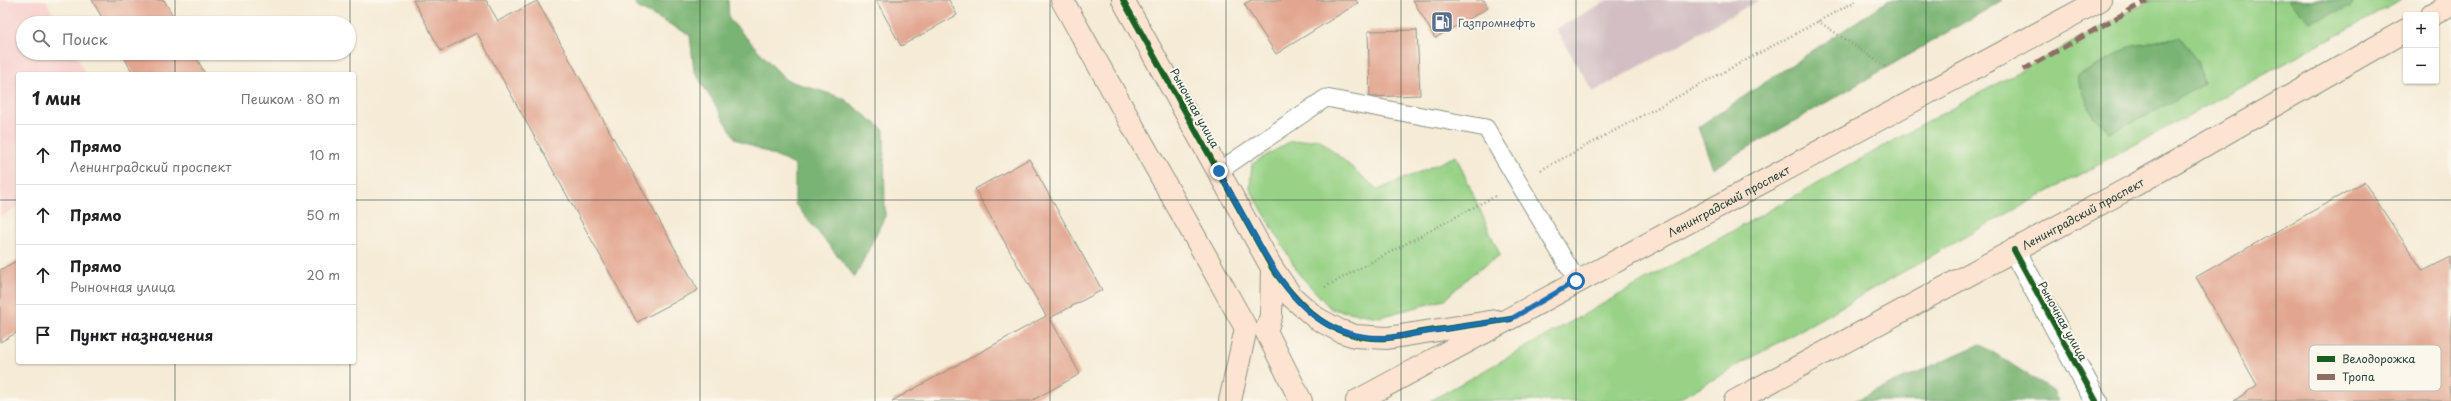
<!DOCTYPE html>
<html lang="ru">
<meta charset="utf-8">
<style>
body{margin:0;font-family:"Playpen Sans",sans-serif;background:#f2f2f2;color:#202124}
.controls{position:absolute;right:12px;top:12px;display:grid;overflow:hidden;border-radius:4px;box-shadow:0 1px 3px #0004}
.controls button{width:36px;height:36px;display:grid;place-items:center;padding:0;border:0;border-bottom:1px solid #e0e0e0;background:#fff;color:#202124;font:20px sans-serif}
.stop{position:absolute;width:12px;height:12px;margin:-9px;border:3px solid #1f6fb2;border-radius:50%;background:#fff}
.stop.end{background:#1f6fb2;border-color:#fff;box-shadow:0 1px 4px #0008}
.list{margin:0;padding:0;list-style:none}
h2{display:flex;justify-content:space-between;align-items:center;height:52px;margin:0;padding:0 16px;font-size:17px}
h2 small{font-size:13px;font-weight:400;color:#757577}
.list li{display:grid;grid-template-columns:26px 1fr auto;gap:12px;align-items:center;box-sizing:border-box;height:60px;padding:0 16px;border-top:1px solid #e0e0e0}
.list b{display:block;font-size:15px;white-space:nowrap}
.list p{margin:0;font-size:13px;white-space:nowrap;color:#757577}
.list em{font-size:13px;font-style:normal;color:#757577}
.icon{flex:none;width:22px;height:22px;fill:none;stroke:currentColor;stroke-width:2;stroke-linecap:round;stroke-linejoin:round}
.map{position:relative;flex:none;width:2451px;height:401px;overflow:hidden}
.search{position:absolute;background:#fff;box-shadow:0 1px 3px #0004;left:16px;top:16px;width:340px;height:44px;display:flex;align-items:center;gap:10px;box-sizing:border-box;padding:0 14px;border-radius:22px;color:#757577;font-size:15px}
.panel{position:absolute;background:#fff;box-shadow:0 1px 3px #0004;left:16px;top:72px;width:340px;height:292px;border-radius:4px}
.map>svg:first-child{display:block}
.built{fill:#f7d0cd}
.industrial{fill:#d2bec3}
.green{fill:#98d286;stroke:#5c885d}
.forest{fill:#7ab473;stroke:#4c7854}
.building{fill:#e2a690}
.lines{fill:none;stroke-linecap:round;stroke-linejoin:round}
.lane-casing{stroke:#8a9485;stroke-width:19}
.street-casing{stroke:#8a9485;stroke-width:24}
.secondary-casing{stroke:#8a9485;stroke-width:24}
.path{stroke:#8a9485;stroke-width:2.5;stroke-dasharray:1 3;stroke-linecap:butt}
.lane{stroke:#fff;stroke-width:17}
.street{stroke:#fff;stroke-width:22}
.secondary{stroke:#fde4d1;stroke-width:22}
.quiet{stroke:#8d6e63;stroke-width:5;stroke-dasharray:10 5;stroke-linecap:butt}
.cycleway-casing{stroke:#fbf7ec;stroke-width:8}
.cycleway{stroke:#1b5e20;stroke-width:6}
.route{stroke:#1f6fb2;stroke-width:5}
.grid{fill:none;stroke:#1f3d34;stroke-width:1;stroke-opacity:0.55}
.labels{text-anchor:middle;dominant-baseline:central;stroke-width:4;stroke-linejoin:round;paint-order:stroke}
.service-label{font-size:11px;fill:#4e5e75;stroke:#fbf7ec;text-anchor:start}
.street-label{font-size:11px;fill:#1f3d34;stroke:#fbf7ec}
.key{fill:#fbf7ec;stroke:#b9bfb5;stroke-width:1}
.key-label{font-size:11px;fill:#1f3d34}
</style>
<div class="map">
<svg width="2451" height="401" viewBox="0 0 2451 401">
<rect width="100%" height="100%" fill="#fbf7ec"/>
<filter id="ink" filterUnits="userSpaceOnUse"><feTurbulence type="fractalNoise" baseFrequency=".025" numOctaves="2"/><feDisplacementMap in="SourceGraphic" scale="8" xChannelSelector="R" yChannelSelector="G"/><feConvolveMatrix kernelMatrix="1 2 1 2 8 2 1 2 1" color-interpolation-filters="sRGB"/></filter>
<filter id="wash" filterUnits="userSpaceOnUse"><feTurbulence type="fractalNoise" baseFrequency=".012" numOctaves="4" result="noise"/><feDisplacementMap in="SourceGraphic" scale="16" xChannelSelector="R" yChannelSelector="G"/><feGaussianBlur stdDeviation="0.9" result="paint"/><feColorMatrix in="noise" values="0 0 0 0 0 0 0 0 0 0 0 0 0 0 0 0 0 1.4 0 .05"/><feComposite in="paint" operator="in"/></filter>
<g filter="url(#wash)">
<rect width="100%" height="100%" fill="#f5ebd6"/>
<polygon class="built" points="0,0 46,0 58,23 23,23 23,53 75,53 86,74 18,74 18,207 0,217"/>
<polygon class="industrial" points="1608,0 1759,0 1593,92 1556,29"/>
<g class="green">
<polygon points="2150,0 2402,0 1977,230 1675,401 1430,401 1916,128"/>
<polygon points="1319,139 1378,190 1456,156 1500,255 1471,275 1444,300 1379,317 1331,309 1299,274 1250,189 1252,164 1289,142"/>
</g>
<g class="forest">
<polygon points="636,0 728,0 729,19 786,80 843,98 884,130 885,216 855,277 795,204 795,165 736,139 694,71 690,35 635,6"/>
<polygon points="1889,0 2003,0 1713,168 1698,127"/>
<polygon points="2288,0 2354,0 2351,6 2310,22"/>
<polygon points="2180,37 2197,61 2204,84 2148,115 2110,132 2093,116 2077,77 2133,45"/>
<polygon points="1980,344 2053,391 2058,401 1854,401"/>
</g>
<g id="blocks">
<g class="building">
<polygon points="92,0 164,0 177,23 105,23"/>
<polygon points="413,0 486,0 498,21 537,1 698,290 637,322 477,33 441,51"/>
<polygon points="876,0 949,0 957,15 901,46"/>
<polygon points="1251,0 1356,0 1358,3 1276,54 1244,4"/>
<polygon points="1413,0 1484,0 1488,8 1435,38"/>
<polygon points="1417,30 1420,95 1370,97 1368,31"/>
<polygon points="122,53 194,53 205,74 133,74"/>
<polygon points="1029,159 1102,290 1050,318 1080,374 1031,401 892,401 1046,316 975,189"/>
<polygon points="2364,182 2423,271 2451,257 2451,386 2449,387 2451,401 2234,401 2257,385 2196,277"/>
<polygon points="18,260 18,332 0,342 0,270"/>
</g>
</g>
</g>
<g filter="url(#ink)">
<use href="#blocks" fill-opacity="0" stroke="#8a9485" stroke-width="1"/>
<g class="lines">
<g class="lane-casing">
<polyline id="lane" points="1219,171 1326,98 1486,128 1577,281"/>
</g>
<g class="street-casing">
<polyline id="street" points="2014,250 2096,401"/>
</g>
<g class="secondary-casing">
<g id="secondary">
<polyline points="1062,0 1246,328"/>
<polyline points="1123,0 1272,268 1292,297 1316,318 1340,331 1355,336 1387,338 1496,321"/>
<polyline points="2432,15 2451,4"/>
<polyline points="1272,268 1271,316 1266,331 1301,401"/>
<polyline points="1230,401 1246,328"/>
<path id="s1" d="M1357,401L2100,0"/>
<path id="s2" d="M1735,401L2133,186L2406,30"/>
</g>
</g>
<g class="path">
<polyline points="1818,21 1887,68"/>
<polyline points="1541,170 1858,0"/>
<polyline points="1325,287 1495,196"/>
</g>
<use href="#lane" class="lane"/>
<use href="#street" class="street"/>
<use href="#secondary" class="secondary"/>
<polyline class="quiet" points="2023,70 2148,0"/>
<g class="cycleway-casing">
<g id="cycleway">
<path d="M1123,0L1272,268C1301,309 1333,342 1388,338C1399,337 1410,334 1421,332C1451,328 1481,324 1511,319"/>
<polyline points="2014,250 2096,401"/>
</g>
</g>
<use href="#cycleway" class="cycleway"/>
</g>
</g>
<g class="lines" filter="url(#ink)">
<path class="route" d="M1219,171C1231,194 1244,217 1257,240C1288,296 1317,339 1387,338L1511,319L1576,281"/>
</g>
<path class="grid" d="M175,0V23M350,0V74M525,0V401M700,0V401M875,0V401M1050,0V401M1226,0V401M1401,0V401M1576,0V401M1751,0V401M1926,0V401M2101,0V401M2276,0V401M175,53V74M0,200H18M354,200H2451M175,362V401M350,362V401"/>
<defs>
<g id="fuel-square" transform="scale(1.15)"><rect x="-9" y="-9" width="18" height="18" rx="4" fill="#5c6f8a" stroke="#fbf7ec"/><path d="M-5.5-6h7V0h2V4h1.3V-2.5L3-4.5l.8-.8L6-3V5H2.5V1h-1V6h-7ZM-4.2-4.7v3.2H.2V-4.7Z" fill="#fff"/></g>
</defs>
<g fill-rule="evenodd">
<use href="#fuel-square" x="1442" y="22"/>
</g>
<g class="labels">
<g class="service-label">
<text x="1458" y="22">Газпромнефть</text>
</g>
<g class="street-label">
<text transform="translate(1195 108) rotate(61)">Рыночная улица</text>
<text stroke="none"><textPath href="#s1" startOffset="422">Ленинградский проспект</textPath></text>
<text stroke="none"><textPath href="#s2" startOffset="395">Ленинградский проспект</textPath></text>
<text transform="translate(2063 321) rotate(61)">Рыночная улица</text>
</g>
</g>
<rect x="2309" y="345" width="132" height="46" rx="6" class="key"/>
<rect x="2317" y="356" width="18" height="6" fill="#1b5e20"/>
<rect x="2317" y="374" width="18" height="6" fill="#8d6e63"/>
<g class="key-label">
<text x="2342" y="363">Велодорожка</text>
<text x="2342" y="381">Тропа</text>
</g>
</svg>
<div class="controls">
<button>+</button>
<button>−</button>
</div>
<div class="stop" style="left:1576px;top:281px"></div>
<div class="stop end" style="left:1219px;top:171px"></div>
<div class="search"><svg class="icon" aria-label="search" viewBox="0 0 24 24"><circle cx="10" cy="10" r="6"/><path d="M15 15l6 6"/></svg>Поиск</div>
<section class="panel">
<h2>1 мин<small>Пешком · 80 m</small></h2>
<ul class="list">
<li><svg class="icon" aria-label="ahead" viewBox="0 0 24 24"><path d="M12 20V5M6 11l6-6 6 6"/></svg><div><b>Прямо</b><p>Ленинградский проспект</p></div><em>10 m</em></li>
<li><svg class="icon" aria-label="ahead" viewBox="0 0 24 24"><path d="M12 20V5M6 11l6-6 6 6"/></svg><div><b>Прямо</b></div><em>50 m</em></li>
<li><svg class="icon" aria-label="ahead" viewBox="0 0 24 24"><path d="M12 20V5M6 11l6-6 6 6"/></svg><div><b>Прямо</b><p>Рыночная улица</p></div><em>20 m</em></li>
<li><svg class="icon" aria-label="arrive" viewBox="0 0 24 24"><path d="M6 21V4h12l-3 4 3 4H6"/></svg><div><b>Пункт назначения</b></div></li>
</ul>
</section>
</div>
